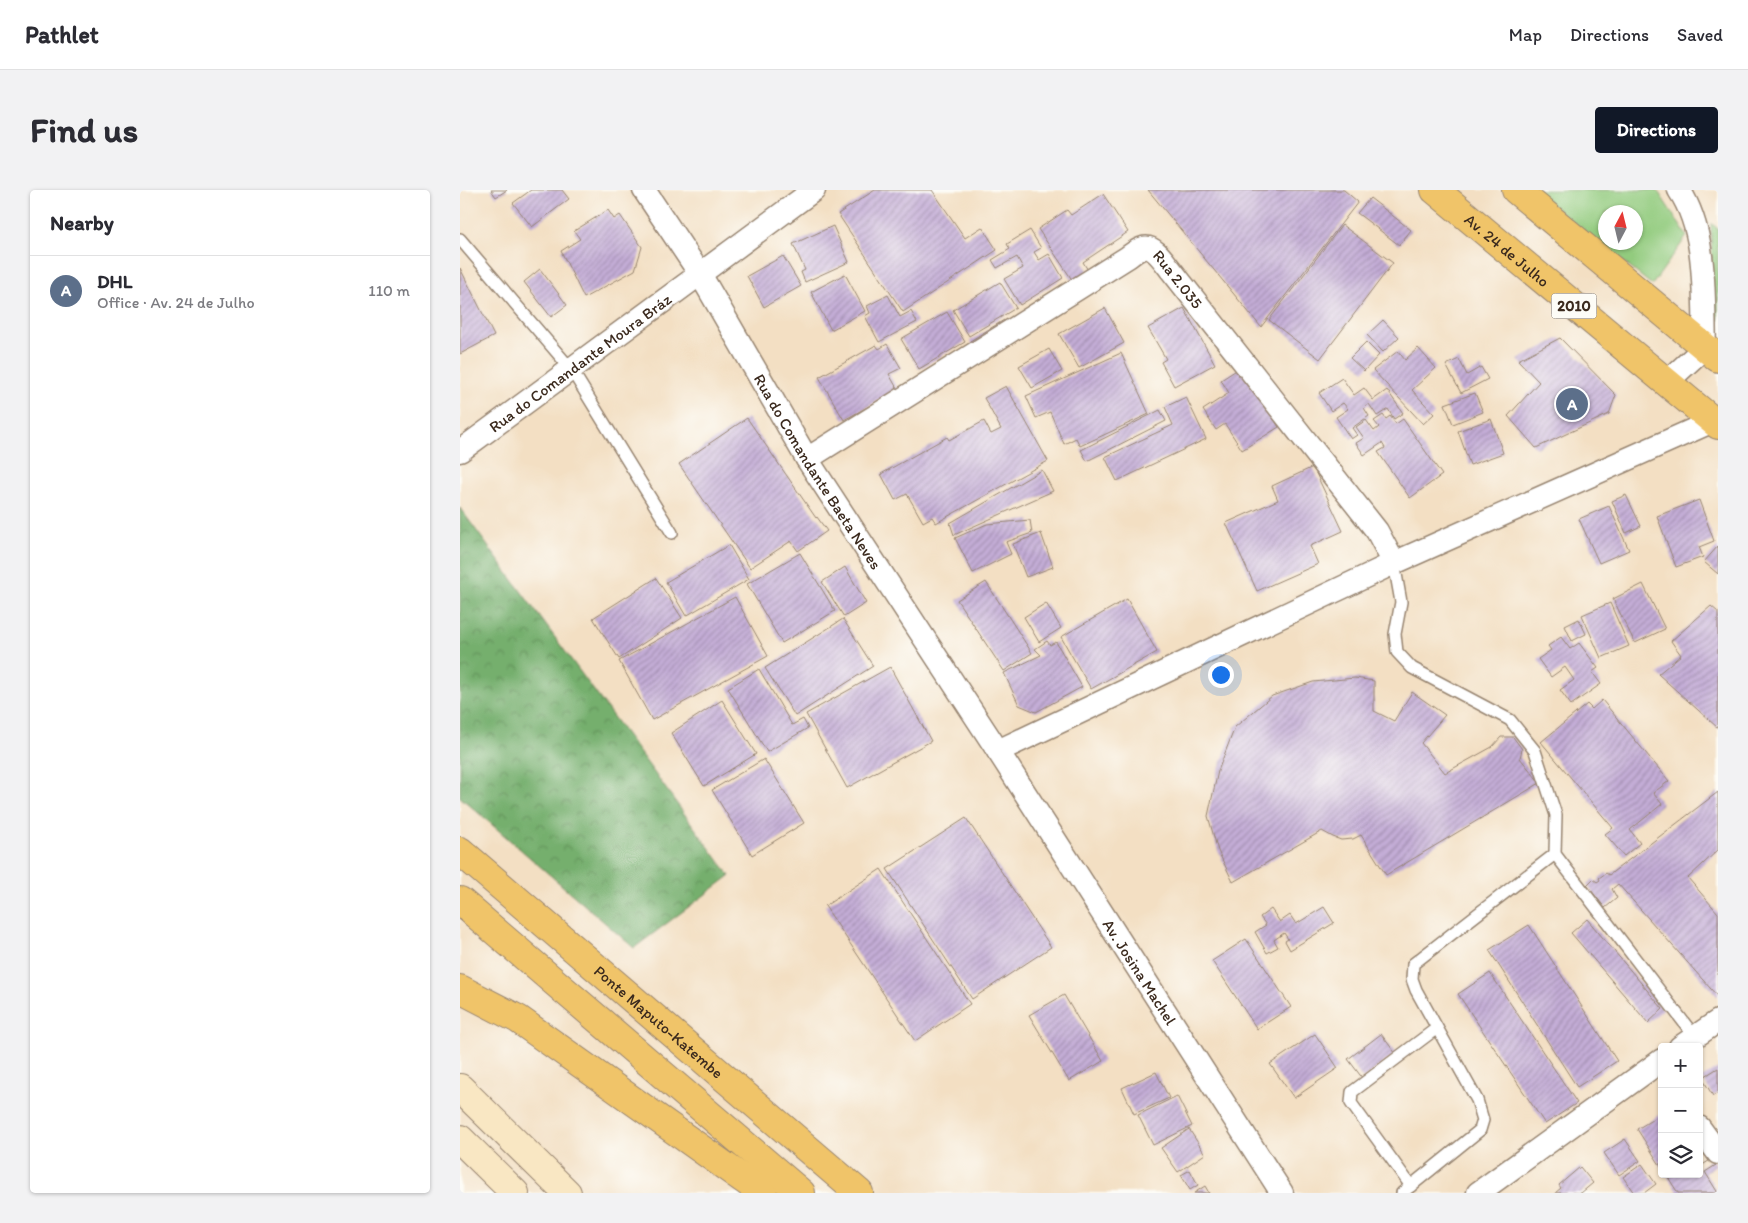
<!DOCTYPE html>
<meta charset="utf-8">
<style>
body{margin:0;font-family:Itim,sans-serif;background:#f2f2f3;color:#2b2b33}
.controls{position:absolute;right:15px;bottom:15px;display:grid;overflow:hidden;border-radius:5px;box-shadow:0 1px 4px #0004}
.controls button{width:45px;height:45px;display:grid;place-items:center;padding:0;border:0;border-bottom:1px solid #e1e1e2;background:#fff;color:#2b2b33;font:25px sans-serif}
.compass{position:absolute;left:1138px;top:15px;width:45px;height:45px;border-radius:50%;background:#fff;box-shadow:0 1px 4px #0004;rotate:7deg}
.you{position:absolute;left:760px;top:484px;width:18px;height:18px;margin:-12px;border:4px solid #fff;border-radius:50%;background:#1a73e8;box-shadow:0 0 0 8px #1a73e833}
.badge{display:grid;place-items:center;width:32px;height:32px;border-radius:50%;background:#111827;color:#fff;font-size:16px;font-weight:700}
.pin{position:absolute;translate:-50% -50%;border:2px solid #fff;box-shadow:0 1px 5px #0006}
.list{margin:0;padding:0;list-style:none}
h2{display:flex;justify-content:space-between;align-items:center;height:65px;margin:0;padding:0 20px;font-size:21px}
h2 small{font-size:16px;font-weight:400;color:#7c7c81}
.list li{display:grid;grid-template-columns:32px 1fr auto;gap:15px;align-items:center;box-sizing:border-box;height:70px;padding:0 20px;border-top:1px solid #e1e1e2}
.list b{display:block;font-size:19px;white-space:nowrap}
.list p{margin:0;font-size:16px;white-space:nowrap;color:#7c7c81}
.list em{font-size:16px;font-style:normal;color:#7c7c81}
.icon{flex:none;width:28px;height:28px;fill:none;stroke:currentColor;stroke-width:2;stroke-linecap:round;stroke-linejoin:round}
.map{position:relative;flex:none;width:1258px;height:1003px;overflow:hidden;border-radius:5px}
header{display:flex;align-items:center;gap:30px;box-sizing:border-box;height:70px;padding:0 25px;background:#fff;border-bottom:1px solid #e1e1e2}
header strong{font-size:24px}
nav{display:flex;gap:28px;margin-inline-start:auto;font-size:18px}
.intro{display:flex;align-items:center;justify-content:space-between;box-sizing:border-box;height:120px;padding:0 30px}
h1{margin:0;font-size:35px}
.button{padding:12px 22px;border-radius:5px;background:#111827;color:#fff;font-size:18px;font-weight:700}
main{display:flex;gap:30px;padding:0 30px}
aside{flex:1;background:#fff;border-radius:5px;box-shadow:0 1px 4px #0004}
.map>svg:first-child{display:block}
.green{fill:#92cb7e;stroke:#667a4e;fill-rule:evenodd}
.forest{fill:url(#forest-crowns);stroke:#586c46}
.building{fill:url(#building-hatch)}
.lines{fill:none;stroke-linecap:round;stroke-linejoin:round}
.lane-casing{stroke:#978470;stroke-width:14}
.street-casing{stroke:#978470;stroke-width:25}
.secondary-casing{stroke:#978470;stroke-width:30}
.primary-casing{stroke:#978470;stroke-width:30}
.highway-casing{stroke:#978470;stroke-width:30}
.lane{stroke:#fff;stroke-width:11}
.street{stroke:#fff;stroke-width:22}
.secondary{stroke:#f9e7c3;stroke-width:28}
.primary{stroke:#f0c469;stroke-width:28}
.highway{stroke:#f0c469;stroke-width:28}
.labels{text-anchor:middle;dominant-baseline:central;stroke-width:4;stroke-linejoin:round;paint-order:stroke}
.shield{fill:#fdfcf7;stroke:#75695f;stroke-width:1}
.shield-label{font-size:15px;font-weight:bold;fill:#3b2a1e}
.street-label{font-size:16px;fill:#3b2a1e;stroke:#fdfcf7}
</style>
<header>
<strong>Pathlet</strong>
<nav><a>Map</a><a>Directions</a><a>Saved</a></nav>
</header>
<div class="intro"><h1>Find us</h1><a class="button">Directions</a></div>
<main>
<aside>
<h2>Nearby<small></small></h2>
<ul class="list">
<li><span class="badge" style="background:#5c6f8a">A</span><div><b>DHL</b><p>Office · Av. 24 de Julho</p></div><em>110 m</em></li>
</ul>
</aside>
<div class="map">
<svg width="1258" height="1003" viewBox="0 0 1258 1003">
<defs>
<pattern id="forest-crowns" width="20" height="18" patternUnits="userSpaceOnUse" patternTransform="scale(1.25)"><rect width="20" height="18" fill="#75af6d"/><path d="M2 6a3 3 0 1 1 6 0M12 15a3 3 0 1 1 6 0" fill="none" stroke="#618f59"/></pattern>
<pattern id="building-hatch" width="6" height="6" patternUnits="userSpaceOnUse" patternTransform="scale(1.25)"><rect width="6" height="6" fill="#c4add7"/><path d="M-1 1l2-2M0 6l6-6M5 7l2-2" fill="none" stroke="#a08dae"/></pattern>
</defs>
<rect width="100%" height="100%" fill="#fdfcf7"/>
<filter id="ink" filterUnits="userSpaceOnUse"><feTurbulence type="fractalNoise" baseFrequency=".02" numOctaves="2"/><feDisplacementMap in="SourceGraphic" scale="10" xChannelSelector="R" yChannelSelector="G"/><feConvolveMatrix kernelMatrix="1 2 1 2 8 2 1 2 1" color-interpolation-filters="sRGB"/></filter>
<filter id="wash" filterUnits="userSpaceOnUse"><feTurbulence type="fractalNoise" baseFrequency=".0096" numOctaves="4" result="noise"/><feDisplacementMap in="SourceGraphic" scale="20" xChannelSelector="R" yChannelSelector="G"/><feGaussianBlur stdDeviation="1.12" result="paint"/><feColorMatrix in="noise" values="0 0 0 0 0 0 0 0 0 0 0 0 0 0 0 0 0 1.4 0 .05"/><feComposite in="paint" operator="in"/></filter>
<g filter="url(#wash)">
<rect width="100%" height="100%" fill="#f3dfc3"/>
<g class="green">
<path d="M1073,0H1197L1227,46L1192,95ZM1146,22H1176V52H1146Z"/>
<polygon points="1251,33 1258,39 1258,131 1253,124"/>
</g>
<polygon class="forest" points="0,318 270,686 174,758 0,607"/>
<g id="blocks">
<g class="building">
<polygon points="31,0 47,0 36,7"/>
<polygon points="71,0 102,0 109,9 72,37 53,13"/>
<polygon points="415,0 472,0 505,48 522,37 537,60 443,122 378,24"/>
<polygon points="688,0 884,0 898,12 801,137"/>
<polygon points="643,4 668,42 623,72 632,87 617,97 578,39 607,20 611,25"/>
<polygon points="910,8 951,40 939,55 897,23"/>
<polygon points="148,20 154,29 160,25 182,57 175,80 124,108 101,61 120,49 114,41"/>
<polygon points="882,35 933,73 860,169 809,130"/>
<polygon points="373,36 389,72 345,92 341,82 345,80 333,54"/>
<polygon points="570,40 581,58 574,62 579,70 589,64 603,88 560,115 544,89 563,78 557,67 537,78 532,70 550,59 547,54"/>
<polygon points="323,66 341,96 304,117 287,86"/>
<polygon points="0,78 34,146 0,164"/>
<polygon points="80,79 107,115 91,127 64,92"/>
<polygon points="385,84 405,121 371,140 351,102"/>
<polygon points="540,92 556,118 509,146 493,120"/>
<polygon points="428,105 440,127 451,121 457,132 419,152 405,126 410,123 407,116"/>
<polygon points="645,118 664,153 619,178 599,144"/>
<polygon points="724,118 755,174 714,196 701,172 706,169 688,138"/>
<polygon points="487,122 505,152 459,179 441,149"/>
<polygon points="544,130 550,140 516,160 510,151"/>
<polygon points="923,130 939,147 923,162 907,145"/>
<polygon points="1100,148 1156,205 1149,224 1076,258 1048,226 1079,192 1058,170"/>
<polygon points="906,152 919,165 904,181 890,168"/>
<polygon points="427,154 441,178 429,184 438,200 384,230 359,187 416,155 419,159"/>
<polygon points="958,158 976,178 952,200 974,224 963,234 913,180 938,161 945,170"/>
<polygon points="589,159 602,181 572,198 559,176"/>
<polygon points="661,163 689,224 620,256 616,248 604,254 590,222 576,228 566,206"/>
<polygon points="999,169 1007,185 1021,177 1028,189 1001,203 986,175"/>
<polygon points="781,177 819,237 782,260 765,234 756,240 743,220 769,203 761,190"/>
<polygon points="882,188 894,205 904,198 913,210 927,200 943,223 934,229 928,219 917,226 909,214 904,218 909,226 892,238 897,245 891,249 876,227 888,219 883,213 871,221 859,203"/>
<polygon points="546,196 588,271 476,333 472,327 463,332 447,304 435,310 421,284 487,247 489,250 524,231 531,244 541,239 524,208"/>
<polygon points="1015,203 1023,222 993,234 985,214"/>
<polygon points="726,207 746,249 657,291 645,267 713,235 705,217"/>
<polygon points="700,220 706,231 627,271 621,260"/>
<polygon points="923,225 926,229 930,226 936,234 943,229 982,285 950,308 918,262 925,258 922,253 904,265 896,253 904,248 896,237 906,230 914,241 919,237 914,231"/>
<polygon points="287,228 356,328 357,327 367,341 338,361 331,351 290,378 219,274"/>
<polygon points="1031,229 1043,263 1010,275 998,241"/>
<polygon points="853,277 883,341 850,356 858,374 797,401 766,333 818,310 812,296"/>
<polygon points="582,280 593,301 494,345 490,333"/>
<polygon points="1166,305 1181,336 1166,343 1152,311"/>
<polygon points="1239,310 1254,351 1239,357 1243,367 1216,377 1197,326"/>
<polygon points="1149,316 1169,360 1139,373 1119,329"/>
<polygon points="570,330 572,343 546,352 551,364 513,383 495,348 527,334"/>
<polygon points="581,343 593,377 566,387 553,354"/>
<polygon points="269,355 289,389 226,426 206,392"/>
<polygon points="1258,356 1258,384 1244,372"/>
<polygon points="340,363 375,421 322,453 287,394"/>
<polygon points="385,377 406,413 384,427 362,392"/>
<polygon points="196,388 222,428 159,469 133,428"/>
<polygon points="526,392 572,463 544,481 497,410"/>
<polygon points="1183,394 1205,439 1175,453 1153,409"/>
<polygon points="275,407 308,466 192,530 159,471"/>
<polygon points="667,409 697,462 631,499 601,447"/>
<polygon points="586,413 601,438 579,452 564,427"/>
<polygon points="1150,413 1169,456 1141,468 1122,425"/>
<polygon points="1251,416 1258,422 1258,538 1198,484 1221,465 1211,451"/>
<polygon points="383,429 413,476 335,526 305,478"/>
<polygon points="1119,429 1126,444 1112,451 1105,436"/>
<polygon points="1101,447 1110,459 1119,453 1138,478 1132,482 1141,494 1111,515 1100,500 1114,490 1105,477 1091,487 1078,469 1091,460 1088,456"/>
<polygon points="587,451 590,455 596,452 622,497 576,522 559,515 544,483 581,465 575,459"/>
<polygon points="430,477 471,551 387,598 346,524"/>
<polygon points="299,479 332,535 343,529 348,538 307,562 268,498"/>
<polygon points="895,488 914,491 914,521 934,531 952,502 985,525 961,553 985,583 1032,557 1041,547 1053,547 1062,559 1060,568 1080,593 926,685 901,645 893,649 881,650 873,647 862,641 773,692 758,661 748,626 758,581 775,537 812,506 853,492"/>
<polygon points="262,510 296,564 244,596 211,543"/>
<polygon points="1142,510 1209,591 1193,603 1202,614 1170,640 1180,653 1164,666 1145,644 1153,638 1081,552 1127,514 1132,519"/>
<polygon points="304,569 344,633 292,665 252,600"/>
<polygon points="1258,602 1258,660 1228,688 1258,723 1258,807 1158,694 1152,699 1157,708 1145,718 1127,695 1133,689 1137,692 1140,690 1139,688 1146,683 1149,685"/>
<polygon points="506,628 591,757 512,809 427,679"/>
<polygon points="421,679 510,814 455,851 365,716"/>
<polygon points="864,717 874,733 830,760 825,751 828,749 824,743 814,750 818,757 807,763 795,742 806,735 800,727 811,719 820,732 830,725 836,734"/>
<polygon points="1127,729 1203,819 1188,833 1111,743"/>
<polygon points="1069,735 1157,871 1117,897 1029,760"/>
<polygon points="786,749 831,817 797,839 752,771"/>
<polygon points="1030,783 1117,913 1085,934 998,804"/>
<polygon points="604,805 643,871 609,891 569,825"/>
<polygon points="855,844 878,878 834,908 810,874"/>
<polygon points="921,844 936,864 903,889 888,869"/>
<polygon points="1258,878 1258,903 1253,906 1242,888"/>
<polygon points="696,882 709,908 674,924 662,898"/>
<polygon points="717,906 732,936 693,955 678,925"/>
<polygon points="1200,925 1202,928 1202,978 1177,939"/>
<polygon points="729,939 745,964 718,982 701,958"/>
<polygon points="1165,949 1180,971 1159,985 1144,963"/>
<polygon points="1252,969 1256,975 1245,982 1258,1003 1218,1003 1206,984 1239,984 1239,977"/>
<polygon points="1182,974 1196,994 1184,1003 1174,1003 1163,987"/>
<polygon points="1120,977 1133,993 1121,1003 1095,1003 1101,998 1099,995"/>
<polygon points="730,980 738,995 730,1000 721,985"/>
<polygon points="745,996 749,1003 734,1003"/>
</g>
</g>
</g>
<g filter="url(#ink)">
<use href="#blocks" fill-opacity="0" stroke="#978470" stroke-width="1"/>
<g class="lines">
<g class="lane-casing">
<g id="lane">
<polyline points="0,49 111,179 212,343"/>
<polyline points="934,373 941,412 935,444 937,462 952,478 1050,530 1075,561 1096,625 1095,664 1235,847"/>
<polyline points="951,996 891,913 892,902 977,838"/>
<polyline points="942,1003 1020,940 1023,930 1017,910 956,800 952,789 953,774 1095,664"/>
</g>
</g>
<g class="street-casing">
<g id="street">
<path id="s1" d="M184,0L240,84L347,269L538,561L822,1003"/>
<path d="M1206,193L1245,157C1243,107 1248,43 1219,0"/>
<path id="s2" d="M0,261L354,0"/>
<path id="s3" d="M347,269L668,67C672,64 678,59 683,58C694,54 705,73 711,80L917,341L934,373"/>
<polyline points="538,561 934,373 1253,231"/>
<polyline points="1220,857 1258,831"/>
<polyline points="1239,937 1258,963"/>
<polyline points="1018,1003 1202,870"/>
</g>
</g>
<g class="secondary-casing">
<g id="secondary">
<polyline points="0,898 107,1003"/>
<polyline points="0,949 55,1003"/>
</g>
</g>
<g class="primary-casing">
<g id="primary">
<path id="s4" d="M975,0L1258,235"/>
<polyline points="1056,0 1258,168"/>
</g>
</g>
<g class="highway-casing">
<g id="highway">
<path id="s5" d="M0,661L399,1003"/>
<polyline points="0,711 341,1003"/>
<polyline points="0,799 58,829 303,1003"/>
</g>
</g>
<use href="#lane" class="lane"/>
<use href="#street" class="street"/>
<use href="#secondary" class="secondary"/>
<use href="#primary" class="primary"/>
<use href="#highway" class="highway"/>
</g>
</g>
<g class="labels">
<rect class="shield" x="1091.5" y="103.5" width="45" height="25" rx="4"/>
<g class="shield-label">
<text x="1114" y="116">2010</text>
</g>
<g class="street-label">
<text stroke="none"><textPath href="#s4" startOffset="94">Av. 24 de Julho</textPath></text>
<text stroke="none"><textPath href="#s3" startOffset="446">Rua 2.035</textPath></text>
<text stroke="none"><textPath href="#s2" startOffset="149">Rua do Comandante Moura Bráz</textPath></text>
<text stroke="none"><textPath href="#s1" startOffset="331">Rua do Comandante Baeta Neves</textPath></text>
<text stroke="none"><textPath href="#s1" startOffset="926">Av. Josina Machel</textPath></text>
<text stroke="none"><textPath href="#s5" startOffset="262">Ponte Maputo-Katembe</textPath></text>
</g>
</g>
</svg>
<div class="controls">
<button>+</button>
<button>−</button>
<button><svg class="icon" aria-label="layers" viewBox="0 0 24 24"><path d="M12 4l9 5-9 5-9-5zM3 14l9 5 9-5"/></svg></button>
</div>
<svg class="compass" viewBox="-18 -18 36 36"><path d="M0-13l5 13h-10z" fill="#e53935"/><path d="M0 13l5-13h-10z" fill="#7c7c81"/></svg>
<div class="you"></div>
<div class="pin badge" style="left:1112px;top:214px;background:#5c6f8a">A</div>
</div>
</main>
